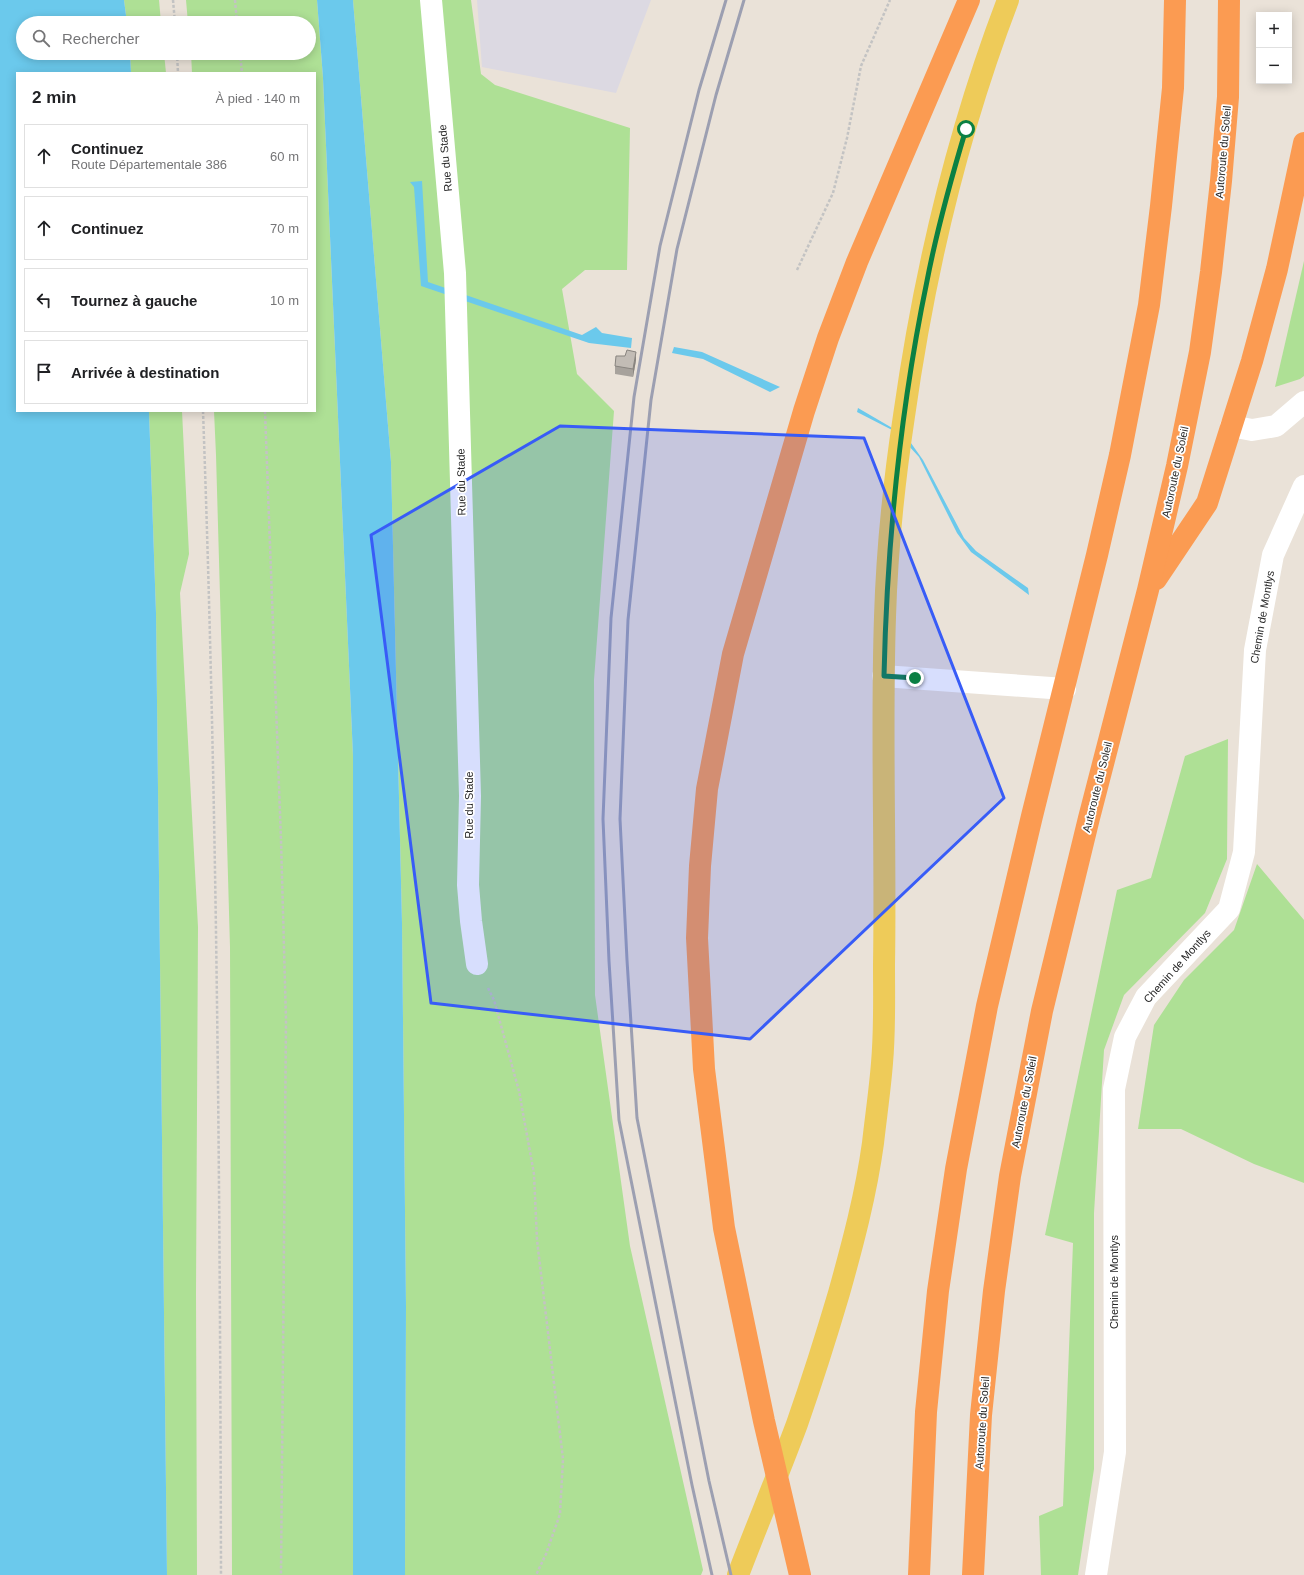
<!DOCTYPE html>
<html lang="fr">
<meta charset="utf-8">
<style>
body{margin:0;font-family:Helvetica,sans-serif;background:#f2f2f2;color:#202124}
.controls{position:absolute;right:12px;top:12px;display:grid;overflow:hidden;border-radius:0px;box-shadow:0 2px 10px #0003}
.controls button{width:36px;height:36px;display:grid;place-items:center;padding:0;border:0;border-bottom:1px solid #e0e0e0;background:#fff;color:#202124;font:20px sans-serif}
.stop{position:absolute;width:12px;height:12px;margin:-9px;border:3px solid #0b8043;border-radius:50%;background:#fff}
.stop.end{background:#0b8043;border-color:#fff;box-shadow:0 1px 4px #0008}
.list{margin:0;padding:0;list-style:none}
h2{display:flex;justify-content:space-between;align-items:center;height:52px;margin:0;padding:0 16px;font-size:17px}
h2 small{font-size:13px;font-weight:400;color:#757577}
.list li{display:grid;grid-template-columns:26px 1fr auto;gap:12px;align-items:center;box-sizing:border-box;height:64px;margin:0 8px 8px;padding:0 8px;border:1px solid #e0e0e0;border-radius:0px}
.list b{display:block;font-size:15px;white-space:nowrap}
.list p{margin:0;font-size:13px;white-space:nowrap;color:#757577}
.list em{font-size:13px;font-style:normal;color:#757577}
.icon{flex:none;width:22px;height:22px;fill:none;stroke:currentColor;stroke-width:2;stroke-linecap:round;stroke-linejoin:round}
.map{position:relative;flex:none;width:1304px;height:1575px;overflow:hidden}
.search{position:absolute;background:#fff;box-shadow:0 2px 10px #0003;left:16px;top:16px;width:300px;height:44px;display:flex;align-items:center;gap:10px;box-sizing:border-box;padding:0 14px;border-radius:22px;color:#757577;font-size:15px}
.panel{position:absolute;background:#fff;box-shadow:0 2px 10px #0003;left:16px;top:72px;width:300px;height:340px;border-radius:0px}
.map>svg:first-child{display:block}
.industrial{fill:#dcd9e2}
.green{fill:#aee095}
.water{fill:#6bc9ec}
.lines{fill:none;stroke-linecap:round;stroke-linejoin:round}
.path{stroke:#c3c3c3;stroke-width:2.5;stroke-dasharray:3 2;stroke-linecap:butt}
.minor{stroke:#fff;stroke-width:22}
.major{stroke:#eecb59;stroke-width:22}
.highway{stroke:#fb9b52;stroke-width:22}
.rail{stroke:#9c9fb1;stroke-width:3}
.wall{fill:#a7a29c}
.shaded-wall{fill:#88847f}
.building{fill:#c2bcb5;stroke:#88847f}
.route{stroke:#0b8043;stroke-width:5}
.marked{fill:#385cf7;fill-opacity:0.2;stroke:#385cf7;stroke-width:3;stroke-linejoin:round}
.labels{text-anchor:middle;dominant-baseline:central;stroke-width:3.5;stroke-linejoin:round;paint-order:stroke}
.street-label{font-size:11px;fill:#272727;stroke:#fff}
</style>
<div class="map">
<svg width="1304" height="1575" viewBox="0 0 1304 1575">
<rect width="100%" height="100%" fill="#eae2d8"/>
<polygon class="industrial" points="477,0 651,0 616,93 482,67"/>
<g class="green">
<polygon points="124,0 159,0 161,23 127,23"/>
<polygon points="186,0 317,0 323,78 353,756 353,1575 232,1575 230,947 216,455 214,411 315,411 315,73 192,73 191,53 309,53 309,23 188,23"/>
<polygon points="353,0 471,0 481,74 495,85 630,128 627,270 585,270 562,289 577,374 614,411 594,680 595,995 630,1246 703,1570 701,1575 405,1575 406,1306 402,923 391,462"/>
<polygon points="130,53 164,53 166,73 131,73"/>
<polygon points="1304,261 1304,376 1300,379 1275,387"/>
<polygon points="149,411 182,411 189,554 180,593 198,927 196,1293 197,1575 167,1575 156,613"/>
<polygon points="1228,739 1227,859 1205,913 1124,995 1104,1050 1094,1213 1094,1469 1078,1575 1041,1575 1039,1516 1063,1506 1073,1243 1045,1235 1117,890 1151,878 1185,756"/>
<polygon points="1257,864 1304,920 1304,1183 1254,1164 1181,1129 1138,1129 1154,1025 1184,980 1234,930"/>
</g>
<g class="water">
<polygon points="0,0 124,0 127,23 23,23 23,53 130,53 131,73 17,73 17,411 149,411 156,613 167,1575 0,1575"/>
<polygon points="317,0 353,0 391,462 402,923 406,1306 405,1575 353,1575 353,756 323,78"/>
<polygon points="422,181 428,282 582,335 596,327 602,333 632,338 631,348 589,343 421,286 414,187 410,182"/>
<polygon points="674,347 702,352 780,387 770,392 703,359 672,353"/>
<polygon points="858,408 906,436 923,460 964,538 976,551 1028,588 1029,595 971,552 957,533 919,457 896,432 857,412"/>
</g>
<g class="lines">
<g class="path">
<polyline points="173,0 175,23"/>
<polyline points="235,0 237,23"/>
<polyline points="177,53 178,73"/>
<polyline points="240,53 242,73"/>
<polyline points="797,270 833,193 847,138 861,66 890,0"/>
<path d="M203,411C217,799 220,1187 221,1575"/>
<polyline points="265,411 281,840 286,1020 281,1575"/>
<polyline points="488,988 494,1000 519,1091 534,1174 537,1240 563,1459 560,1514 546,1554 536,1575"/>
</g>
<g class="minor">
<polyline points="431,0 455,273 470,796 468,885 471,921 477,964"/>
<polyline points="1231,426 1252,430 1276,426 1304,402"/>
<polyline points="883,676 1065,689"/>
<polyline points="1096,1575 1115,1452 1114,1089 1125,1037 1146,997 1229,909 1244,852 1255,650 1273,555 1304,486"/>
</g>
<path class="major" d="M738,1575C757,1525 778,1475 797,1424C812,1381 826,1337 839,1293C853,1243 866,1194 873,1143C876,1116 880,1089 882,1063C885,1030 884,998 884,965C886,849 881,733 885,617C887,550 894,482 904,416C924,274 957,133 1008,0"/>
<g class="highway">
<polyline points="1156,579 1207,503 1252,361 1277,269 1304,143"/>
<polyline points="800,1575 764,1421 724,1228 704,1069 697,938 700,866 707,789 733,654 804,411 828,338 857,262 969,0"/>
<polyline points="919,1575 926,1412 938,1291 956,1169 987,1006 1032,816 1097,555 1120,455 1149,305 1161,206 1173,88 1175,0"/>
<polyline points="973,1575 981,1415 994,1291 1010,1176 1042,1011 1089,818 1148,590 1177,466 1200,352 1211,272 1221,181 1228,97 1229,0"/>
</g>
<g class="rail">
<polyline points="712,1575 692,1485 619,1120 609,961 603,819 611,618 634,397 660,246 699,90 726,0"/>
<polyline points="731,1575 709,1481 637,1118 627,960 620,819 628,620 651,400 677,249 716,95 744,0"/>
</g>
</g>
<polygon class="wall" points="636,360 633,377 615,374 615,366"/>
<polygon class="shaded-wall" points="636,352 636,360 633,377 633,369"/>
<polygon class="building" points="627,350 636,352 633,369 615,366 616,356 625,356"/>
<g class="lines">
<path class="route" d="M915,678L884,676C887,543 900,411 927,281C937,229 951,179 966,129"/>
</g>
<path class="marked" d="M560,426L864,438L1004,798L750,1039L431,1003L371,535Z"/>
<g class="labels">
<g class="street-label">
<text transform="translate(1223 152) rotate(-85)">Autoroute du Soleil</text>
<text transform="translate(445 158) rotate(-95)">Rue du Stade</text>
<text transform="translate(1175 472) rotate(-78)">Autoroute du Soleil</text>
<text transform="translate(461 482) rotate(-91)">Rue du Stade</text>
<text transform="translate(1262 617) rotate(-80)">Chemin de Montlys</text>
<text transform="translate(1097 787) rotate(-76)">Autoroute du Soleil</text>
<text transform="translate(469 805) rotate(-90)">Rue du Stade</text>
<text transform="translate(1177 966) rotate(-48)">Chemin de Montlys</text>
<text transform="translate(1024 1102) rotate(-79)">Autoroute du Soleil</text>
<text transform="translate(1114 1282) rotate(-90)">Chemin de Montlys</text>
<text transform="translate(982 1423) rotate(-86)">Autoroute du Soleil</text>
</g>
</g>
</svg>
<div class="controls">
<button>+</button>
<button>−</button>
</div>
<div class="stop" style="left:966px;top:129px"></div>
<div class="stop end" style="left:915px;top:678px"></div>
<div class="search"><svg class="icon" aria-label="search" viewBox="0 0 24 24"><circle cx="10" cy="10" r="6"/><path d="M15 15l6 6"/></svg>Rechercher</div>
<section class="panel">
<h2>2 min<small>À pied · 140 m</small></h2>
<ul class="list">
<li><svg class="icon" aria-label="ahead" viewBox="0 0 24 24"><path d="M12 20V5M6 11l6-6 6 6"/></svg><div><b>Continuez</b><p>Route Départementale 386</p></div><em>60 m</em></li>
<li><svg class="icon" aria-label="ahead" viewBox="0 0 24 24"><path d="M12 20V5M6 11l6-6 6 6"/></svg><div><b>Continuez</b></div><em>70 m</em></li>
<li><svg class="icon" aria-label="left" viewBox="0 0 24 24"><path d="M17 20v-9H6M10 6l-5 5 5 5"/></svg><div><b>Tournez à gauche</b></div><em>10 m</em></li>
<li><svg class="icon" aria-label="arrive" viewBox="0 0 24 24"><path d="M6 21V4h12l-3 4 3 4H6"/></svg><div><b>Arrivée à destination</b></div></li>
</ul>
</section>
</div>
